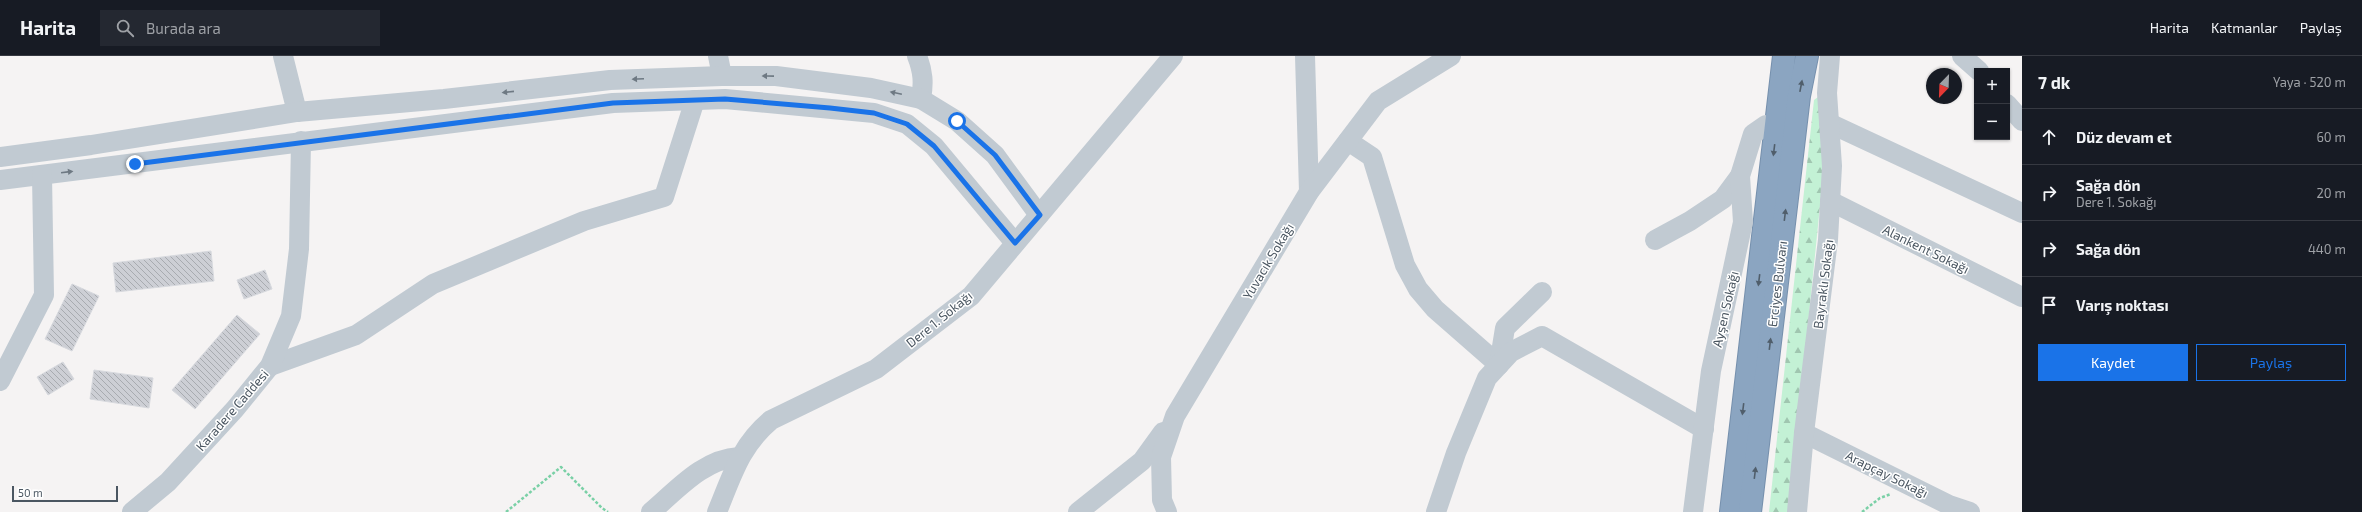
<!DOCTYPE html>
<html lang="tr">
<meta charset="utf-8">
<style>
body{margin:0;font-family:"Exo 2",sans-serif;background:#242831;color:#f1f3f6}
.controls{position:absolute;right:12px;top:12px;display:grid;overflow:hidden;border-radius:0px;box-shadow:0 1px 3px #0004}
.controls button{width:36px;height:36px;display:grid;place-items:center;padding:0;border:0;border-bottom:1px solid #363941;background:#171b24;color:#f1f3f6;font:20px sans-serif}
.compass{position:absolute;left:1926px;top:12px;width:36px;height:36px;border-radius:50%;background:#171b24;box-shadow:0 1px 3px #0004;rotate:203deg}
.scale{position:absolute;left:12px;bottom:10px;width:106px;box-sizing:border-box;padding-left:4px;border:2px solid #4a5661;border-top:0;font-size:11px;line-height:14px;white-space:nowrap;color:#4a5661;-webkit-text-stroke:3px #fff;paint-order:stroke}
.stop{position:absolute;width:12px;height:12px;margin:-9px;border:3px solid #1a73e8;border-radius:50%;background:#fff}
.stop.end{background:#1a73e8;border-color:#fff;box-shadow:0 1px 4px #0008}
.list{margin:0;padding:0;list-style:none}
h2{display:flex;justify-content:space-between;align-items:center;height:52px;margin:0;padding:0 16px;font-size:17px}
h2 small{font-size:13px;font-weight:400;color:#9ea1a6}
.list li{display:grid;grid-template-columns:26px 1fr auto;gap:12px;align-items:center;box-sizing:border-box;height:56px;padding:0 16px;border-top:1px solid #363941}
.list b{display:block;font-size:15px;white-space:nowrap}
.list p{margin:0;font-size:13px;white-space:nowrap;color:#9ea1a6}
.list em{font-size:13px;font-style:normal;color:#9ea1a6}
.actions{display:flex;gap:8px;padding:12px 16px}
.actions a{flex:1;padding:9px 0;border:1px solid #1a73e8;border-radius:0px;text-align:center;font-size:14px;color:#1a73e8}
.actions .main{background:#1a73e8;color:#fff}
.icon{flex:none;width:22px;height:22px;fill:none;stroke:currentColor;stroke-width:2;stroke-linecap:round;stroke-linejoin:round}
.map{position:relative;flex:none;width:2022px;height:456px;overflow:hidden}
header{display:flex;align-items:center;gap:24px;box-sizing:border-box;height:56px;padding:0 20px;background:#171b24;border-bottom:1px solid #363941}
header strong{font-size:19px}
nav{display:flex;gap:22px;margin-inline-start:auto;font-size:14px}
.search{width:280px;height:36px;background:#242831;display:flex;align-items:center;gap:10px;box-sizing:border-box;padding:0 14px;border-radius:0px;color:#9ea1a6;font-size:15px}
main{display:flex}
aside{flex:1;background:#171b24}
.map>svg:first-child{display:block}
.forest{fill:url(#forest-firs)}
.building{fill:url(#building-back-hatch);stroke:#d7d9de}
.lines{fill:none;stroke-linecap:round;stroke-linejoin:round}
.highway-casing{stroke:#7690ad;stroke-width:24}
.path{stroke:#7ad0a6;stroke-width:2.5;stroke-dasharray:3 2;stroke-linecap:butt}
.minor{stroke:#c1cad2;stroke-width:20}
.highway{stroke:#8ba5c1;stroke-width:22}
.oneway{fill:#6e7983}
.oneway2{fill:#505e6b}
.route{stroke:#1a73e8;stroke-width:5}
.labels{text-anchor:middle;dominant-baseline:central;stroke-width:3;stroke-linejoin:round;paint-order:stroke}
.street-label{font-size:13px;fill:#4a5661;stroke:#fff}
</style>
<header>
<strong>Harita</strong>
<div class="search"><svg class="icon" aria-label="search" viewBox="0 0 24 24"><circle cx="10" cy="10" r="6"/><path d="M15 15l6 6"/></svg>Burada ara</div>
<nav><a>Harita</a><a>Katmanlar</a><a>Paylaş</a></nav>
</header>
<main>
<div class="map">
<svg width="2022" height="456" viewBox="0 0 2022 456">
<defs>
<pattern id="forest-firs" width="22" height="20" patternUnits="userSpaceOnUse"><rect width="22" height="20" fill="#c3f1d5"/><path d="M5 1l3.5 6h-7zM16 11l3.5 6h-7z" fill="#a0c6b0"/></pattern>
<pattern id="building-back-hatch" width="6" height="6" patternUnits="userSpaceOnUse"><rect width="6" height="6" fill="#cdcfd5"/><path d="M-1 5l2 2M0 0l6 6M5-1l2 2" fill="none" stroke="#a8abb0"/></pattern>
</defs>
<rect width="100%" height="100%" fill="#f5f3f3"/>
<polygon class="forest" points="1818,41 1823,88 1822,130 1789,456 1769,456 1814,44"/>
<g class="building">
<polygon points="211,195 214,225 116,236 113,207"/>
<polygon points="265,214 272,233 244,243 237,224"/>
<polygon points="72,228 99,240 72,295 45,283"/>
<polygon points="237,259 260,278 195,353 172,334"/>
<polygon points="63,306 74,323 48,339 37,321"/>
<polygon points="94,314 153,322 149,352 90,343"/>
</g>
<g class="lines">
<g class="highway-casing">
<g id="highway">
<polyline points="1731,456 1784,0"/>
<polyline points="1750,456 1799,40 1807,0"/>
</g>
</g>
<g class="path">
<polyline points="506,456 561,411 602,452 608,456"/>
<polyline points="1862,456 1880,442 1891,438"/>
</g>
<g class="minor">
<polyline points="283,0 297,56"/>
<polyline points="718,0 722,20"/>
<path d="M917,0C923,15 924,27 921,43"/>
<polyline points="1305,0 1309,136"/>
<polyline points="1962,0 1979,15"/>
<polyline points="2007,48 2022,65"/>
<polyline points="1829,67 2022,157"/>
<polyline points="1348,85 1372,101 1405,209 1418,233 1435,253 1499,309"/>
<polyline points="0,101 91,89 297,56 444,43 610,24 722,20 776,20 871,32 921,43 957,65 995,99 1039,159"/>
<polyline points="0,124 613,47 725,43 874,57 907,68 934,90 1015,187"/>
<polyline points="1830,145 2022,241"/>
<polyline points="1655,184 1690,165 1723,143 1740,120"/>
<polyline points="1499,309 1505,272 1542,236"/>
<polyline points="270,310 356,279 433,228 584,165 664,141 695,44"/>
<polyline points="0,325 44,239 42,119"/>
<polyline points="1804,377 1949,449 1970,456"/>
<polyline points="132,456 168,426 235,353 270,310 291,260 299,193 301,85"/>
<path d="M651,456C677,434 703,403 739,401"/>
<path d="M717,456C732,420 740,390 771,364L876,313L971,240L1173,0"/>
<polyline points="1078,456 1142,405 1163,376"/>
<polyline points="1167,456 1162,444 1161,401 1175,360 1309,136 1378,45 1451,0"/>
<polyline points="1436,456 1456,397 1487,322 1511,296 1542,280 1704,373"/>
<polyline points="1693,456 1711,315 1743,166 1740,120 1753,78 1766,69 1777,69"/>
<polyline points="1797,456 1804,377 1828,184 1832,110 1827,37 1830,0"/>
</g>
<use href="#highway" class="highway"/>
</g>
<defs><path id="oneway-solid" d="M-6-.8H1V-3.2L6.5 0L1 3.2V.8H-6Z"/></defs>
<g class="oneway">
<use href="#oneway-solid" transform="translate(768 20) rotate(-179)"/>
<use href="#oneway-solid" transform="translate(638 23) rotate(178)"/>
<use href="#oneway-solid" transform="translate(508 36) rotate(174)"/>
<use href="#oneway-solid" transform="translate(896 37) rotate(-168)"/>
<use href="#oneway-solid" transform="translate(67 116) rotate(-7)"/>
</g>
<g class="oneway2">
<use href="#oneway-solid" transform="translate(1801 30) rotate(-79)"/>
<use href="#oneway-solid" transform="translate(1774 94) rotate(97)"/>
<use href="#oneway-solid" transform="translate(1785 159) rotate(-83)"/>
<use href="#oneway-solid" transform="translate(1759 224) rotate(97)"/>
<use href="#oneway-solid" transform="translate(1770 288) rotate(-83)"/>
<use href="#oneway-solid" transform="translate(1743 353) rotate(97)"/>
<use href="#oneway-solid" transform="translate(1755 417) rotate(-83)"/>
</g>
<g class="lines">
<polyline class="route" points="135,108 613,47 725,43 830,52 874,57 907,68 934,90 1015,187 1040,159 995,99 957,65"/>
</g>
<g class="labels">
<g class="street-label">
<text transform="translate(1926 193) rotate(26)">Alankent Sokağı</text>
<text transform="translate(1268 205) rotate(-59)">Yuvacık Sokağı</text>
<text transform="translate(1777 228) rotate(-83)">Erciyes Bulvarı</text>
<text transform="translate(1823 228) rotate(-83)">Bayraklı Sokağı</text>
<text transform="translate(1725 253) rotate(-77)">Ayşen Sokağı</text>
<text transform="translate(939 263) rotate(-39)">Dere 1. Sokağı</text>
<text transform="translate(232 354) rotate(-49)">Karadere Caddesi</text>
<text transform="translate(1887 418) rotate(26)">Arapçay Sokağı</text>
</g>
</g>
</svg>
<div class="controls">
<button>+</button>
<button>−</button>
</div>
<svg class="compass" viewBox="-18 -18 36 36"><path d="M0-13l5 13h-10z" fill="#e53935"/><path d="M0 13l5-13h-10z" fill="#9ea1a6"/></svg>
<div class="scale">50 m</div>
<div class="stop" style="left:957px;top:65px"></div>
<div class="stop end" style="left:135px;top:108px"></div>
</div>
<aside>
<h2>7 dk<small>Yaya · 520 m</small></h2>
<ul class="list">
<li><svg class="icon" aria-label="ahead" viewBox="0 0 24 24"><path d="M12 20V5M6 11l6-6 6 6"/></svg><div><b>Düz devam et</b></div><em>60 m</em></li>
<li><svg class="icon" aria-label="right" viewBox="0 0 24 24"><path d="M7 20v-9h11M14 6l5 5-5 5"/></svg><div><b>Sağa dön</b><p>Dere 1. Sokağı</p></div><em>20 m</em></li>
<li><svg class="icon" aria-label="right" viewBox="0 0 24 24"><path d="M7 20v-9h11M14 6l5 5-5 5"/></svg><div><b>Sağa dön</b></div><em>440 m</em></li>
<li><svg class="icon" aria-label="arrive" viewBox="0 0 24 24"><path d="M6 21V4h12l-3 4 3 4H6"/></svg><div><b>Varış noktası</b></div></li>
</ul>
<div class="actions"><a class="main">Kaydet</a><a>Paylaş</a></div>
</aside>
</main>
